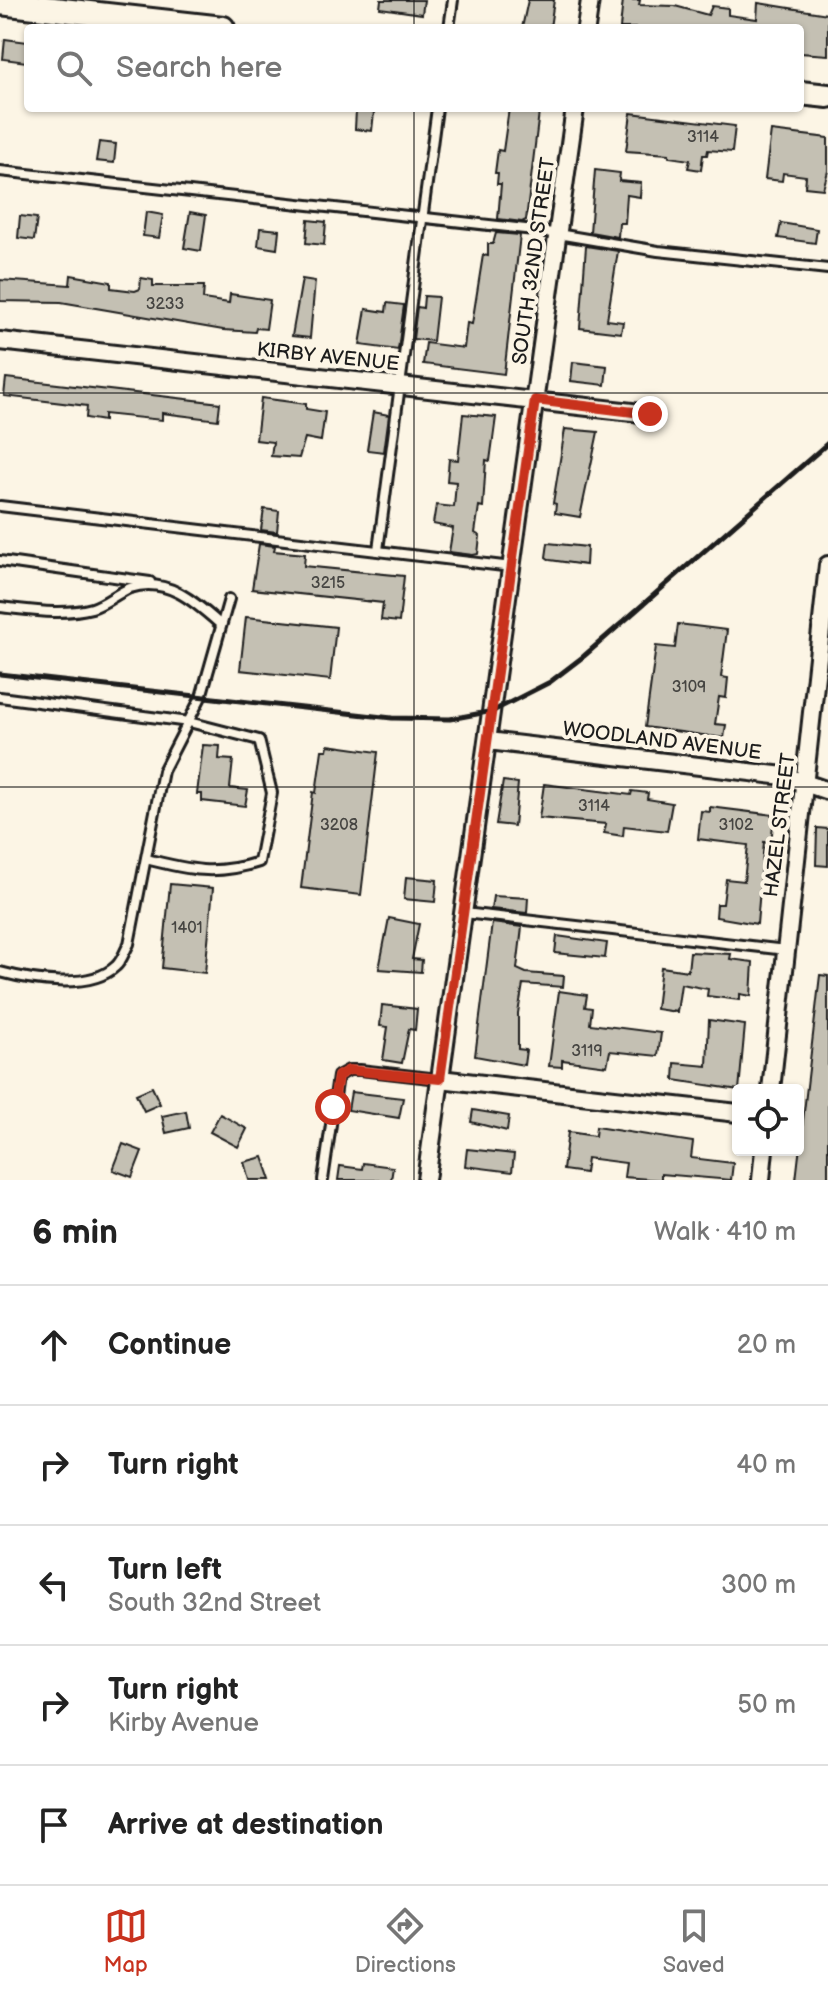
<!DOCTYPE html>
<meta charset="utf-8">
<style>
body{margin:0;font-family:"Balsamiq Sans",sans-serif;background:#f6f6f6;color:#222}
.controls{position:absolute;right:24px;bottom:24px;display:grid;overflow:hidden;border-radius:8px;box-shadow:0 2px 6px #0004}
.controls button{width:72px;height:72px;display:grid;place-items:center;padding:0;border:0;border-bottom:2px solid #e0e0e0;background:#fff;color:#222;font:40px sans-serif}
.stop{position:absolute;width:24px;height:24px;margin:-18px;border:6px solid #c8321e;border-radius:50%;background:#fff}
.stop.end{background:#c8321e;border-color:#fff;box-shadow:0 2px 8px #0008}
.list{margin:0;padding:0;list-style:none}
h2{display:flex;justify-content:space-between;align-items:center;height:104px;margin:0;padding:0 32px;font-size:34px}
h2 small{font-size:26px;font-weight:400;color:#767676}
.list li{display:grid;grid-template-columns:52px 1fr auto;gap:24px;align-items:center;box-sizing:border-box;height:120px;padding:0 32px;border-top:2px solid #e0e0e0}
.list b{display:block;font-size:30px;white-space:nowrap}
.list p{margin:0;font-size:26px;white-space:nowrap;color:#767676}
.list em{font-size:26px;font-style:normal;color:#767676}
.icon{flex:none;width:44px;height:44px;fill:none;stroke:currentColor;stroke-width:2;stroke-linecap:round;stroke-linejoin:round}
.map{position:relative;flex:none;width:828px;height:1180px;overflow:hidden}
.search{position:absolute;background:#fff;box-shadow:0 2px 6px #0004;left:24px;right:24px;top:24px;height:88px;display:flex;align-items:center;gap:20px;box-sizing:border-box;padding:0 28px;border-radius:8px;color:#767676;font-size:30px}
.sheet{height:704px;background:#fff}
nav{display:flex;justify-content:space-around;align-items:center;box-sizing:border-box;height:112px;border-top:2px solid #e0e0e0;background:#fff;font-size:22px;color:#767676}
nav a{display:grid;justify-items:center;gap:4px}
nav .on{color:#c8321e}
.map>svg:first-child{display:block}
.building{fill:#c4c0b3;stroke:#1c1c1c;stroke-width:2}
.lines{fill:none;stroke-linecap:round;stroke-linejoin:round}
.service-casing{stroke:#1c1c1c;stroke-width:14}
.minor-casing{stroke:#1c1c1c;stroke-width:22}
.secondary-casing{stroke:#1c1c1c;stroke-width:28}
.service{stroke:#fcf5e5;stroke-width:8}
.minor{stroke:#fcf5e5;stroke-width:16}
.secondary{stroke:#fcf5e5;stroke-width:22}
.rail{stroke:#1c1c1c;stroke-width:5}
.route{stroke:#c8321e;stroke-width:10}
.grid{fill:none;stroke:#1c1c1c;stroke-width:2;stroke-opacity:0.55}
.labels{text-anchor:middle;dominant-baseline:central;stroke-width:8;stroke-linejoin:round;paint-order:stroke}
.number-label{font-size:16px;fill:#464542}
.street-label{font-size:20px;fill:#1c1c1c;stroke:#fcf5e5}
</style>
<div class="map">
<svg width="828" height="1180" viewBox="0 0 828 1180">
<rect width="100%" height="100%" fill="#fcf5e5"/>
<filter id="ink" filterUnits="userSpaceOnUse"><feTurbulence type="fractalNoise" baseFrequency=".0125" numOctaves="2"/><feDisplacementMap in="SourceGraphic" scale="16" xChannelSelector="R" yChannelSelector="G"/><feConvolveMatrix kernelMatrix="1 2 1 2 8 2 1 2 1" color-interpolation-filters="sRGB"/></filter>
<g filter="url(#ink)">
<g class="building">
<polygon points="381,0 424,0 422,14 380,8"/>
<polygon points="528,0 554,0 550,28 522,28"/>
<polygon points="623,0 640,0 639,5 675,6 708,15 712,6 728,8 728,15 757,19 758,3 828,14 828,55 800,53 800,28 620,28"/>
<polygon points="5,39 28,42 26,62 3,59"/>
<polygon points="509,108 539,112 526,220 522,222 498,219 501,184 497,184 498,173 495,173 498,150 503,151"/>
<polygon points="356,110 374,112 372,131 355,129"/>
<polygon points="631,113 735,126 732,152 708,150 707,155 703,155 701,170 688,168 690,160 669,157 669,154 626,151"/>
<polygon points="771,131 828,138 828,171 823,189 805,187 806,176 783,173 782,181 765,179"/>
<polygon points="99,142 116,144 114,163 96,161"/>
<polygon points="595,170 620,173 619,181 641,183 640,197 627,195 625,223 619,223 618,237 590,232"/>
<polygon points="146,212 163,215 159,238 143,236"/>
<polygon points="190,212 206,215 201,251 184,248"/>
<polygon points="20,216 37,218 34,240 18,238"/>
<polygon points="308,220 326,222 324,245 306,243"/>
<polygon points="781,223 817,229 815,243 778,238"/>
<polygon points="260,228 279,230 277,249 258,246"/>
<polygon points="496,233 520,235 504,374 423,364 426,343 464,348 467,323 472,324 483,255 488,256 488,244 493,244"/>
<polygon points="586,246 618,251 607,320 623,322 621,333 580,328"/>
<polygon points="71,275 111,282 111,288 135,291 140,289 141,278 153,280 153,286 204,286 203,299 229,303 230,294 270,300 266,329 256,328 255,332 223,330 61,302 0,301 0,280 70,285"/>
<polygon points="302,279 315,281 310,338 292,336"/>
<polygon points="424,296 438,297 433,341 413,339 417,307 423,308"/>
<polygon points="387,303 404,305 398,350 360,345 366,309 386,312"/>
<polygon points="573,362 607,366 605,385 571,381"/>
<polygon points="6,378 220,403 218,420 162,413 162,420 104,414 104,421 86,418 87,406 4,396"/>
<polygon points="261,398 306,404 306,409 325,412 321,441 305,438 299,458 271,456 273,442 256,440"/>
<polygon points="373,412 389,415 384,452 367,450"/>
<polygon points="463,414 496,417 490,461 486,460 483,507 479,506 475,533 480,536 478,554 473,555 449,552 453,528 433,524 436,505 454,507 456,482 447,481 449,459 458,460"/>
<polygon points="565,429 598,432 580,517 555,513 556,504 553,503"/>
<polygon points="264,509 279,511 277,532 261,530"/>
<polygon points="548,543 587,547 586,565 550,560 546,557"/>
<polygon points="259,544 275,546 274,551 305,554 304,566 404,576 399,622 381,620 383,603 252,589"/>
<polygon points="246,617 336,627 330,680 240,670"/>
<polygon points="678,624 727,630 721,677 728,678 726,698 719,697 715,724 726,725 724,738 645,727 656,646 675,648"/>
<polygon points="203,745 220,746 219,759 233,760 230,788 248,790 245,806 202,801 202,794 197,794"/>
<polygon points="328,745 378,752 361,895 301,888 313,792 316,793 322,750 327,750"/>
<polygon points="503,781 518,783 514,826 496,824"/>
<polygon points="544,784 631,795 632,791 648,793 647,799 672,803 667,831 624,826 623,836 604,833 606,824 539,818"/>
<polygon points="710,807 774,815 771,843 764,842 757,924 716,917 717,904 723,904 726,879 744,881 748,845 698,839 701,811 710,812"/>
<polygon points="817,828 828,829 828,866 816,865"/>
<polygon points="406,877 437,880 435,902 404,899"/>
<polygon points="170,884 213,888 205,973 162,968"/>
<polygon points="493,896 528,898 527,913 491,909"/>
<polygon points="389,918 419,924 412,959 422,960 421,972 379,969"/>
<polygon points="492,923 522,927 517,969 526,973 564,976 563,987 523,984 518,1013 518,1049 526,1050 524,1065 475,1056"/>
<polygon points="557,936 607,943 605,958 555,953"/>
<polygon points="690,952 731,954 730,959 753,962 751,996 740,994 740,1000 707,996 708,989 681,984 677,1012 656,1009 661,967 688,971"/>
<polygon points="820,975 828,976 828,1180 796,1180"/>
<polygon points="559,991 587,995 585,1007 592,1008 590,1024 661,1033 658,1056 610,1051 607,1066 562,1060 562,1067 549,1066"/>
<polygon points="382,1005 417,1009 415,1030 409,1029 402,1063 383,1060 388,1027 380,1026"/>
<polygon points="709,1020 745,1025 739,1090 674,1080 675,1063 707,1066"/>
<polygon points="152,1087 160,1104 144,1111 136,1094"/>
<polygon points="351,1092 403,1098 399,1118 348,1110"/>
<polygon points="473,1110 509,1116 507,1131 471,1122"/>
<polygon points="186,1111 189,1128 166,1133 162,1116"/>
<polygon points="220,1114 247,1129 238,1147 210,1132"/>
<polygon points="596,1127 693,1142 691,1158 733,1163 731,1180 661,1174 661,1180 624,1177 626,1163 587,1158 585,1173 563,1170 568,1132 595,1136"/>
<polygon points="123,1144 142,1151 132,1177 113,1170"/>
<polygon points="467,1149 514,1154 512,1172 465,1166"/>
<polygon points="263,1157 271,1180 249,1180 244,1162"/>
<polygon points="363,1163 393,1167 391,1180 338,1180 340,1166 362,1169"/>
</g>
<g class="lines">
<g class="service-casing">
<g id="service">
<polyline points="449,28 453,0"/>
<polyline points="0,171 534,230 658,251 828,269"/>
<polyline points="0,506 512,567"/>
<polyline points="378,550 437,108"/>
<polyline points="0,561 150,582"/>
<path d="M0,607C30,610 62,616 92,608C106,604 117,593 130,588C167,576 195,602 221,625"/>
<path d="M0,697L189,722L259,740L272,793L259,862C215,876 190,870 146,859"/>
<polyline points="464,913 786,950"/>
<path d="M0,972C30,980 90,991 116,966C122,961 125,950 129,944L163,771L201,697L229,599"/>
<polyline points="323,1180 338,1076 349,1070 360,1070 439,1079"/>
</g>
</g>
<g class="minor-casing">
<g id="minor">
<polyline points="586,28 590,0"/>
<polyline points="0,341 650,414"/>
<polyline points="488,741 784,776 828,791"/>
<polyline points="440,1079 738,1113"/>
<polyline points="771,1090 828,565"/>
<polyline points="426,1180 575,108"/>
<polyline points="761,1180 764,1150"/>
</g>
</g>
<g class="secondary-casing">
<g id="secondary">
<polyline points="0,3 223,28"/>
<polyline points="800,93 828,96"/>
</g>
</g>
<use href="#service" class="service"/>
<use href="#minor" class="minor"/>
<use href="#secondary" class="secondary"/>
<polyline class="rail" points="0,674 392,718 450,719 493,711 550,682 584,656 828,443"/>
</g>
</g>
<g class="lines" filter="url(#ink)">
<polyline class="route" points="333,1107 338,1076 349,1070 440,1079 535,400 650,414"/>
</g>
<path class="grid" d="M414,0V28M414,108V1180M0,393H828M0,787H828"/>
<g class="labels">
<g class="number-label">
<text x="703" y="137">3114</text>
<text x="165" y="304">3233</text>
<text x="328" y="583">3215</text>
<text x="689" y="687">3109</text>
<text x="594" y="806">3114</text>
<text x="339" y="825">3208</text>
<text x="736" y="825">3102</text>
<text x="187" y="928">1401</text>
<text x="587" y="1051">3119</text>
</g>
<g class="street-label">
<text transform="translate(534 261) rotate(-82)">SOUTH 32ND STREET</text>
<text transform="translate(328 357) rotate(6)">KIRBY AVENUE</text>
<text transform="translate(662 741) rotate(7)">WOODLAND AVENUE</text>
<text transform="translate(780 825) rotate(-83)">HAZEL STREET</text>
</g>
</g>
</svg>
<div class="controls">
<button><svg class="icon" aria-label="locate" viewBox="0 0 24 24"><circle cx="12" cy="12" r="6"/><path d="M12 2v4M12 18v4M2 12h4M18 12h4"/></svg></button>
</div>
<div class="stop" style="left:333px;top:1107px"></div>
<div class="stop end" style="left:650px;top:414px"></div>
<div class="search"><svg class="icon" aria-label="search" viewBox="0 0 24 24"><circle cx="10" cy="10" r="6"/><path d="M15 15l6 6"/></svg>Search here</div>
</div>
<section class="sheet">
<h2>6 min<small>Walk · 410 m</small></h2>
<ul class="list">
<li><svg class="icon" aria-label="ahead" viewBox="0 0 24 24"><path d="M12 20V5M6 11l6-6 6 6"/></svg><div><b>Continue</b></div><em>20 m</em></li>
<li><svg class="icon" aria-label="right" viewBox="0 0 24 24"><path d="M7 20v-9h11M14 6l5 5-5 5"/></svg><div><b>Turn right</b></div><em>40 m</em></li>
<li><svg class="icon" aria-label="left" viewBox="0 0 24 24"><path d="M17 20v-9H6M10 6l-5 5 5 5"/></svg><div><b>Turn left</b><p>South 32nd Street</p></div><em>300 m</em></li>
<li><svg class="icon" aria-label="right" viewBox="0 0 24 24"><path d="M7 20v-9h11M14 6l5 5-5 5"/></svg><div><b>Turn right</b><p>Kirby Avenue</p></div><em>50 m</em></li>
<li><svg class="icon" aria-label="arrive" viewBox="0 0 24 24"><path d="M6 21V4h12l-3 4 3 4H6"/></svg><div><b>Arrive at destination</b></div></li>
</ul>
</section>
<nav>
<a class="on"><svg class="icon" aria-label="map" viewBox="0 0 24 24"><path d="M3 6l6-2 6 2 6-2v14l-6 2-6-2-6 2zM9 4v14M15 6v14"/></svg>Map</a>
<a><svg class="icon" aria-label="directions" viewBox="0 0 24 24"><path d="M12 3l9 9-9 9-9-9zM9 14v-3h6M13 9l2 2-2 2"/></svg>Directions</a>
<a><svg class="icon" aria-label="saved" viewBox="0 0 24 24"><path d="M7 4h10v16l-5-4-5 4z"/></svg>Saved</a>
</nav>
